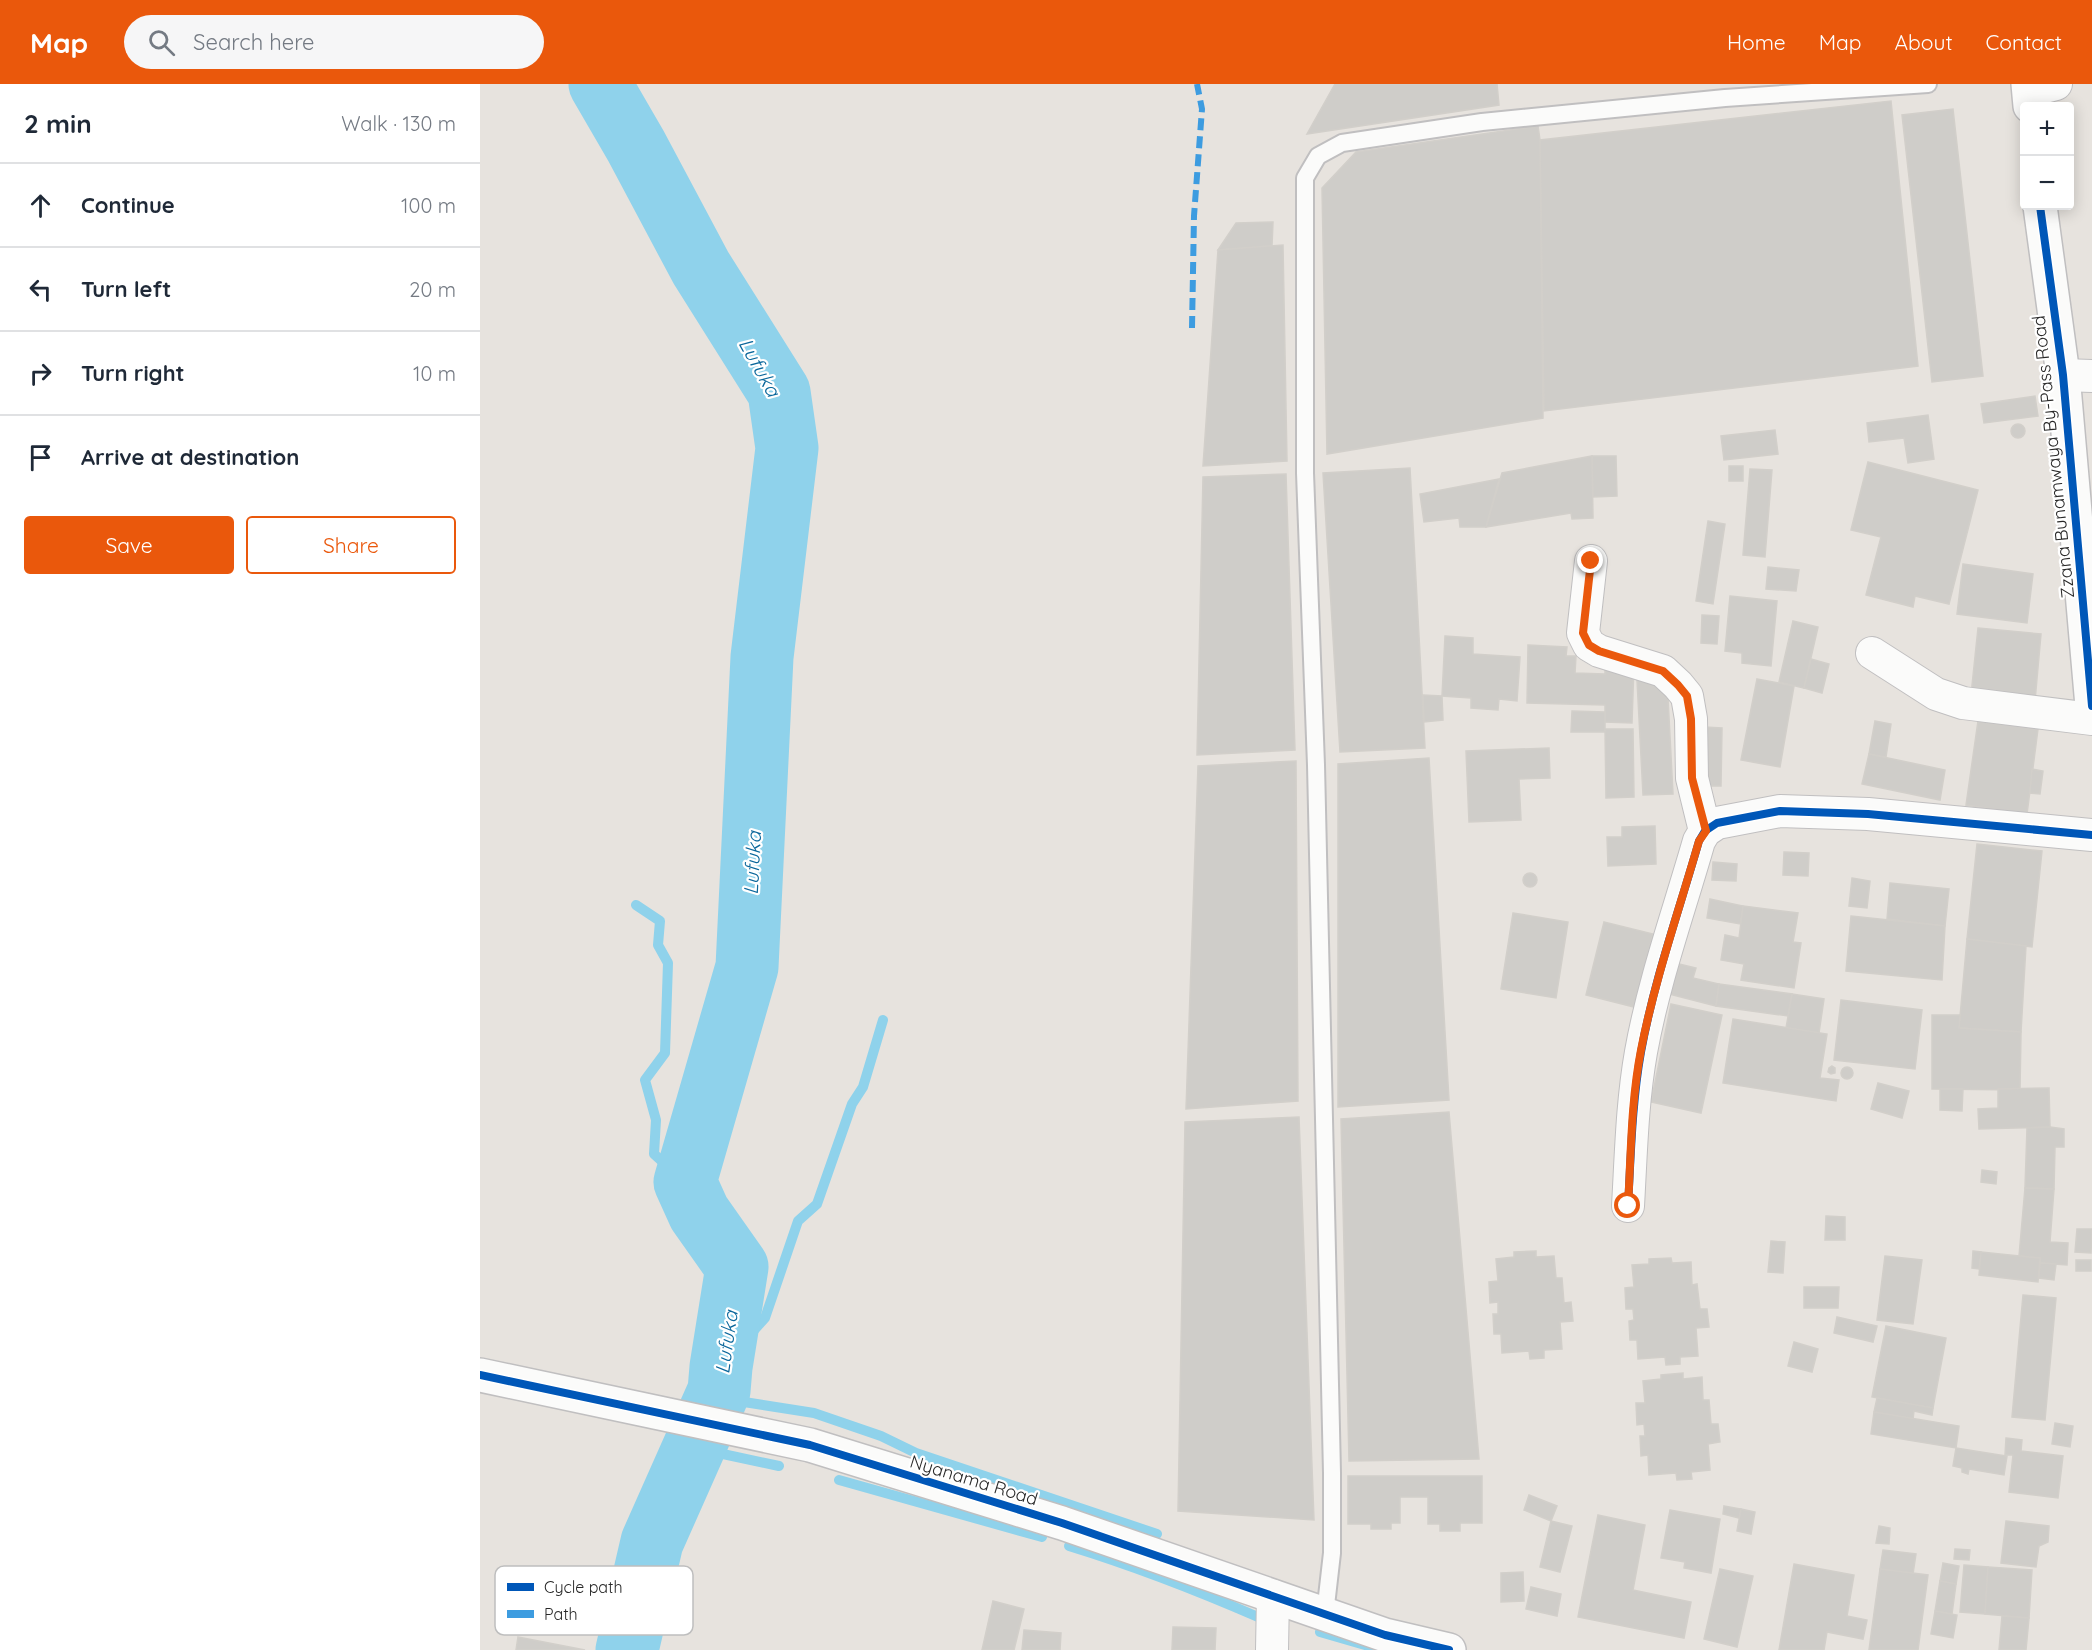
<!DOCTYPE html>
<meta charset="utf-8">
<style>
body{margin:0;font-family:Quicksand,sans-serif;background:#f6f6f7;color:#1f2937}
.controls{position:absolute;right:18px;top:18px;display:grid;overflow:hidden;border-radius:6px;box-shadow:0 3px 15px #0003}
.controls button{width:54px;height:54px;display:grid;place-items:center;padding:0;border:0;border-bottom:2px solid #e0e1e3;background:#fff;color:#1f2937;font:30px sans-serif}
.stop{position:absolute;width:18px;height:18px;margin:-14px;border:4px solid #ea580c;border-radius:50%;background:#fff}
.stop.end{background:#ea580c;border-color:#fff;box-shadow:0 2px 6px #0008}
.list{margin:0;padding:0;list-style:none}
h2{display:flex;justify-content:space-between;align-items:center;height:78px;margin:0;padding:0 24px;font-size:26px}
h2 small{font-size:20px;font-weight:400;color:#747a83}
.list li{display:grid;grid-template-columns:39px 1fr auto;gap:18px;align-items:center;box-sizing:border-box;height:84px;padding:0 24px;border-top:2px solid #e0e1e3}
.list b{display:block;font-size:22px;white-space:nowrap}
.list em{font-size:20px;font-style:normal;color:#747a83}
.actions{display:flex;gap:12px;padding:18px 24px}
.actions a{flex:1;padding:14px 0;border:2px solid #ea580c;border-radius:6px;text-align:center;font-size:21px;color:#ea580c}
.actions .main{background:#ea580c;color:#fff}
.icon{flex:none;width:33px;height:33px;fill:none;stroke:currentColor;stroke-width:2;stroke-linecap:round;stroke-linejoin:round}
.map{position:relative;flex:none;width:1612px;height:1566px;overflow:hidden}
header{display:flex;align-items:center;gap:36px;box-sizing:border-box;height:84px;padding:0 30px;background:#ea580c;color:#fff}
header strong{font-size:28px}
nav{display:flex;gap:33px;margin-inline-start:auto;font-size:21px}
.search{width:420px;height:54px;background:#f6f6f7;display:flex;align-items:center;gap:15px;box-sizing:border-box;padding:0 21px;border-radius:33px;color:#747a83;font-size:22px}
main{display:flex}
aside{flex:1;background:#fff}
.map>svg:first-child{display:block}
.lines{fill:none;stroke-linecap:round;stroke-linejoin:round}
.stream{stroke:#8fd2eb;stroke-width:10}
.river{stroke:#8fd2eb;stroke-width:63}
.building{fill:#cfcdc9;stroke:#d2cfca;stroke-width:1.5}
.service-casing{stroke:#c0bfc0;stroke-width:20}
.minor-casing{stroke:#c0bfc0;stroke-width:34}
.tertiary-casing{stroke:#c0bfc0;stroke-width:36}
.service{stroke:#fbfbfa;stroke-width:16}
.minor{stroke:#fbfbfa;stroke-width:32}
.tertiary{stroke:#fbfbfa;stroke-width:33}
.quiet{stroke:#3d9ce0;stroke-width:6;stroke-dasharray:12 6;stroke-linecap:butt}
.cycleway-casing{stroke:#fff;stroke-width:11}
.cycleway{stroke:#0057b8;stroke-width:8}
.route{stroke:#ea580c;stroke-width:8}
.labels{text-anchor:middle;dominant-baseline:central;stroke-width:4.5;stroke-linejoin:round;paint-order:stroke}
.street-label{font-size:18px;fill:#282828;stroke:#fff}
.water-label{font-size:20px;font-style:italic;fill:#0a679b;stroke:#fff}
.key{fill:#fff;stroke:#bebebe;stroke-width:1.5}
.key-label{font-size:16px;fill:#282828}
</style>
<header>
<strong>Map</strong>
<div class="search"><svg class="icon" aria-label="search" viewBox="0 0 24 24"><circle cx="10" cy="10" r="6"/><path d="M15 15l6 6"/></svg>Search here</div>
<nav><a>Home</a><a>Map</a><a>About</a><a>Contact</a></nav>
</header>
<main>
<aside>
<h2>2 min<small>Walk · 130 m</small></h2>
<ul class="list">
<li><svg class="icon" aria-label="ahead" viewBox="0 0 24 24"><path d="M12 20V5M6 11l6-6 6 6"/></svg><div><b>Continue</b></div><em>100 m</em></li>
<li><svg class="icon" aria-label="left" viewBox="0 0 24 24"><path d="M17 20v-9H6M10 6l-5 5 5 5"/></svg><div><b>Turn left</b></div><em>20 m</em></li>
<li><svg class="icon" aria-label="right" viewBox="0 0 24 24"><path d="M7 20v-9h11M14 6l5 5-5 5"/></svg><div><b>Turn right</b></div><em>10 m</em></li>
<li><svg class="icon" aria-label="arrive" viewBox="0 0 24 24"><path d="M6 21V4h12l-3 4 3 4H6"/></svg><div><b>Arrive at destination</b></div></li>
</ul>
<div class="actions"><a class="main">Save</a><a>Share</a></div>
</aside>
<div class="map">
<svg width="1612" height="1566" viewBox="0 0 1612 1566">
<rect width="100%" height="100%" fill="#e7e3de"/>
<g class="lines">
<g class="stream">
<polyline points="156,821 180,837 178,861 188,879 185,969 165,996 176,1036 174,1070 205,1098"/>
<polyline points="241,1283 285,1234 318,1137 337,1120 372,1020 383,1003 403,936"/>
<polyline points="239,1307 264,1318 334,1329 401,1352 436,1369 677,1450"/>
<polyline points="215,1364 299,1382"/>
<polyline points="359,1396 562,1453"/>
<path d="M589,1462C654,1482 716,1506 778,1533"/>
<polyline points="840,1548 899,1565"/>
</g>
<polyline class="river" points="120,0 156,62 221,184 299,308 307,364 282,573 267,883 205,1098 219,1129 257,1183 241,1283 239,1307 172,1458 147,1566"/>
</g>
<g class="building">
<polygon points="855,0 1017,0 1019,21 827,50"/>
<polygon points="1411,17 1438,282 1064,327 1060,56"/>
<polygon points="1473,25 1503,292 1452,298 1422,31"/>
<polygon points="1058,42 1060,56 1063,334 847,370 842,104 876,68"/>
<polygon points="793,138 792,162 738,166 756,139"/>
<polygon points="803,161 807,377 723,382 738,166"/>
<polygon points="1555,312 1558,332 1504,339 1501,320"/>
<polygon points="1448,331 1454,375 1428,379 1424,354 1389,358 1387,339"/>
<circle cx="1538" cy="347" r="7"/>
<polygon points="1295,346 1298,370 1244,376 1241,352"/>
<polygon points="1112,372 1136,372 1137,412 1113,413"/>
<polygon points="1112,372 1113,434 1092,435 1091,429 1006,443 1022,389"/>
<polygon points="1388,378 1498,406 1469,520 1435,512 1433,523 1386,511 1401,453 1371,446"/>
<rect x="1249" y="382" width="14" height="15"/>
<polygon points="930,384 945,664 860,668 843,389"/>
<polygon points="1270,385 1292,386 1285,473 1263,471"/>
<polygon points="806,390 815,666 717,671 723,393"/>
<polygon points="1019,395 1006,443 980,443 979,434 944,438 940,410"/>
<polygon points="1228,437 1245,440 1233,520 1216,517"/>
<polygon points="1483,480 1553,490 1547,539 1477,530"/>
<polygon points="1288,483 1319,486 1316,507 1286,505"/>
<polygon points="1250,512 1297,517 1291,582 1262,579 1262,569 1245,567"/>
<polygon points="1222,531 1239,532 1237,560 1221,559"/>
<polygon points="1313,537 1338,543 1324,604 1299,598"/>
<polygon points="1498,544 1561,550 1555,617 1491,611"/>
<polygon points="965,552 993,554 993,570 1040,573 1037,617 1019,615 1018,626 991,624 991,614 962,612"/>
<polygon points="1048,561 1087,563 1086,572 1096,572 1095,589 1125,590 1125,579 1154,580 1152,639 1125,638 1125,621 1047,619"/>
<polygon points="1331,575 1349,580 1342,609 1324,604"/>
<polygon points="1187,595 1193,710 1163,711 1157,596"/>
<polygon points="1277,595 1314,602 1300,683 1261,676"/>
<polygon points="943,611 962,612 963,636 944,638"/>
<polygon points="1092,627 1125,628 1125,648 1091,648"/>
<polygon points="1395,637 1411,640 1406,673 1389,670"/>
<polygon points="1498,637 1558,645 1547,730 1486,721"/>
<polygon points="1224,643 1242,644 1241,702 1223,702"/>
<polygon points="1125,645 1153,645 1154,713 1126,714"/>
<polygon points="1069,664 1070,694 1039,695 1041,736 989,738 986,667"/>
<polygon points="1389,670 1465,686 1460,716 1382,700"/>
<polygon points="949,674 969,1016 858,1023 858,680"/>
<polygon points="816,677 818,1017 706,1025 718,682"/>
<polygon points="1552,685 1563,687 1560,710 1550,709"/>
<polygon points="1175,742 1176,780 1128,782 1127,753 1142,753 1142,743"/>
<polygon points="1497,760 1562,767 1552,863 1487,855"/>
<polygon points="1304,768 1329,769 1328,792 1303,791"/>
<polygon points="1233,778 1257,780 1256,797 1232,796"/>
<circle cx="1050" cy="796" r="7"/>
<polygon points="1372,794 1390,797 1387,824 1369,822"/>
<polygon points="1410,799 1469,805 1465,842 1407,835"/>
<polygon points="1230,815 1263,822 1260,840 1227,834"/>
<polygon points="1263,822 1318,829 1313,858 1321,859 1314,904 1261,896 1264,880 1241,876 1245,851 1259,854"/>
<polygon points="1033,829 1088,838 1076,914 1021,905"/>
<polygon points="1371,832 1465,842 1462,896 1366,887"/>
<polygon points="1124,838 1173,850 1154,923 1106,911"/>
<polygon points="1487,855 1546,862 1541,948 1479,944"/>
<polygon points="1195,879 1216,884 1213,894 1239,900 1236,922 1189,910"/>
<polygon points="1239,900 1312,910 1308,932 1236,922"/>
<polygon points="1312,910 1344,915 1339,949 1306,944"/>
<polygon points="1361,916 1442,926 1435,985 1354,976"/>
<polygon points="1191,920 1242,931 1221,1029 1171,1018"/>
<polygon points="1452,931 1480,931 1479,944 1541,948 1540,1006 1452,1005"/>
<polygon points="1253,935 1347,950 1340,994 1359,996 1356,1017 1243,999"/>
<polygon points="1352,982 1355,984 1355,989 1351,990 1348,988 1349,984"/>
<circle cx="1367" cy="989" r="6"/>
<polygon points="1398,999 1429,1007 1422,1034 1391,1025"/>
<polygon points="1569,1004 1570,1043 1499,1045 1498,1025 1518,1024 1518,1005"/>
<polygon points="1460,1005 1483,1005 1482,1027 1460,1026"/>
<polygon points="969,1028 999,1375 869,1377 861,1035"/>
<polygon points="819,1033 834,1436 698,1427 705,1038"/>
<polygon points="1570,1043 1584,1045 1584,1063 1575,1063 1574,1105 1545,1104 1547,1044"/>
<polygon points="1502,1086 1517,1088 1516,1100 1501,1098"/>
<polygon points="1545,1104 1574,1105 1570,1158 1588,1159 1587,1181 1560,1179 1560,1174 1539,1172"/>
<polygon points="1346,1132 1365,1133 1365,1156 1345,1156"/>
<polygon points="1597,1145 1612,1145 1611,1169 1595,1168"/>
<polygon points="1291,1157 1305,1158 1303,1189 1288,1188"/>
<polygon points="1056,1167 1056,1173 1074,1172 1076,1194 1082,1194 1084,1219 1091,1218 1093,1237 1080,1238 1082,1265 1064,1266 1064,1274 1050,1275 1049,1267 1022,1269 1021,1250 1014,1250 1013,1230 1018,1230 1018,1218 1010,1219 1009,1198 1018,1197 1016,1175 1034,1173 1034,1168"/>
<polygon points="1493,1167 1501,1168 1499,1185 1492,1184"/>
<polygon points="1501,1168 1560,1174 1558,1198 1499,1191"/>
<polygon points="1405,1172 1442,1176 1433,1240 1397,1236"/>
<polygon points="1191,1174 1192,1179 1211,1178 1212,1201 1217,1200 1220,1225 1227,1225 1229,1243 1216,1244 1218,1272 1200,1273 1200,1280 1186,1281 1185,1273 1158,1275 1157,1256 1150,1256 1149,1237 1154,1236 1153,1225 1146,1225 1145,1204 1154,1203 1152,1181 1169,1180 1169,1175"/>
<rect x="1596" y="1176" width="15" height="11"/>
<polygon points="1560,1179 1576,1180 1574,1196 1559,1194"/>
<polygon points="1324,1203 1359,1203 1358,1224 1324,1224"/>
<polygon points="1543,1211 1576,1214 1565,1336 1532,1333"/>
<polygon points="1357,1233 1397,1242 1393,1258 1354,1249"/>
<polygon points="1406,1242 1466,1254 1453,1324 1392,1313"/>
<polygon points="1314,1258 1338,1265 1332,1288 1308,1282"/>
<polygon points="1203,1289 1203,1295 1222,1293 1223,1316 1229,1316 1231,1340 1238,1340 1240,1358 1228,1360 1230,1386 1211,1388 1212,1395 1197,1396 1196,1389 1169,1391 1168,1371 1161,1372 1160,1352 1165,1352 1164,1340 1157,1341 1156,1319 1165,1319 1163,1297 1181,1295 1181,1291"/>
<polygon points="1397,1314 1453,1324 1452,1331 1434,1327 1433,1335 1394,1328"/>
<polygon points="1394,1328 1479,1342 1476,1364 1391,1350"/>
<polygon points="1575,1339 1593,1342 1590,1363 1572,1360"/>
<polygon points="1526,1354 1542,1356 1541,1367 1583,1372 1578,1414 1529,1408 1533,1371 1525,1371"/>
<polygon points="1476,1364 1527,1372 1524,1391 1489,1385 1488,1390 1482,1388 1482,1384 1473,1382"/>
<polygon points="868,1392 1002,1392 1002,1439 980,1439 980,1447 960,1447 960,1440 948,1440 948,1413 920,1413 920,1439 911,1439 911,1445 891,1445 891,1440 868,1440"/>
<polygon points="1049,1411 1077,1422 1071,1437 1044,1426"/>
<polygon points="1244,1422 1261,1425 1259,1434 1243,1430"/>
<polygon points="1261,1425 1275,1428 1271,1450 1257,1447"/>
<polygon points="1190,1426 1240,1435 1231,1489 1204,1484 1205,1478 1181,1474"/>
<polygon points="1118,1431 1165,1441 1153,1506 1211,1518 1204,1554 1098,1533"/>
<polygon points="1071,1437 1092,1442 1080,1488 1060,1483"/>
<polygon points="1526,1437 1569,1442 1568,1458 1559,1462 1556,1483 1521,1479"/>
<polygon points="1399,1442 1410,1444 1409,1460 1396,1459"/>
<polygon points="1475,1465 1490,1466 1489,1476 1474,1475"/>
<polygon points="1403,1466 1436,1470 1433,1490 1400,1485"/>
<polygon points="1463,1479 1479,1482 1476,1500 1460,1497"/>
<polygon points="1314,1480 1374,1491 1367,1532 1387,1536 1383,1555 1347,1548 1344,1566 1299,1566"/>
<polygon points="1484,1481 1508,1483 1505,1530 1480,1528"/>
<polygon points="1508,1483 1552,1486 1549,1534 1505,1530"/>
<polygon points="1240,1485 1273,1492 1257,1563 1224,1555"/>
<polygon points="1400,1485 1448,1491 1438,1566 1389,1566"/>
<polygon points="1043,1488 1044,1517 1021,1518 1021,1489"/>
<polygon points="1460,1497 1476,1500 1472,1530 1455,1527"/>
<polygon points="1051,1503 1081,1510 1077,1532 1046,1525"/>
<polygon points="513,1517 544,1525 534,1566 502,1566"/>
<polygon points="1455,1527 1477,1531 1473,1554 1451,1550"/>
<polygon points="1522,1532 1549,1534 1546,1566 1519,1566"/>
<polygon points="693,1543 736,1544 735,1566 692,1566"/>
<polygon points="544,1546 581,1549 580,1566 542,1566"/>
<polygon points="38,1553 105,1566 36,1566"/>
</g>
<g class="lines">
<g class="service-casing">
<polyline id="service" points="845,1530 852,1469 852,1389 836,681 825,389 825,94 838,72 862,59 1002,38 1245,14 1448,0"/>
</g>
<g class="minor-casing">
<g id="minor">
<polyline points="1549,7 1576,0"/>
<polyline points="1583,291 1612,292"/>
<polyline points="1111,477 1103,549 1109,561 1119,567 1183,587 1198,601 1207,612 1211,635 1212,694 1225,747"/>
<polyline points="1392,569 1456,610 1483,619 1612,635"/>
<path d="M1148,1122C1151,1070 1152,1019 1161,968C1174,896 1199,827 1219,757L1225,747L1237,739L1300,727L1388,730L1612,751"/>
<polyline points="792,1566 793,1512"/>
</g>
</g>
<g class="tertiary-casing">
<g id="tertiary">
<polyline points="1548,0 1550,22"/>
<polyline points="1560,122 1583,291 1612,622"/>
<polyline points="0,1291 330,1361 582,1439 905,1551 969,1566"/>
</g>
</g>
<use href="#service" class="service"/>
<use href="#minor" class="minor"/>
<use href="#tertiary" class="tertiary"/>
<polyline class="quiet" points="712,244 714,132 722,25 717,0"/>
<g class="cycleway-casing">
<g id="cycleway">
<polyline points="1560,122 1583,291 1612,622"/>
<path d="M1148,1122C1151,1070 1152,1019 1161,968C1174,896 1199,827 1219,757L1225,747L1237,739L1300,727L1388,730L1612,751"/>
<polyline points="0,1291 330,1361 582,1439 905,1551 969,1566"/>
</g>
</g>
<use href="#cycleway" class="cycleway"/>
</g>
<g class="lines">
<path class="route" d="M1111,477L1103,549L1109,561L1119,567L1183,587L1198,601L1207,612L1211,635L1212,694L1226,747L1219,757C1199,826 1175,895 1161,966C1151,1017 1151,1070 1148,1122"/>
</g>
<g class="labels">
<g class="street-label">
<text transform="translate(1573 373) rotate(-96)">Zzana Bunamwaya By-Pass Road</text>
<text transform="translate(494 1396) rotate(17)">Nyanama Road</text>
</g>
<g class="water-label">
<text transform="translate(280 283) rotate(61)">Lufuka</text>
<text transform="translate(272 779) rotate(-87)">Lufuka</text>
<text transform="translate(246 1258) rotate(-82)">Lufuka</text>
</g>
</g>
<rect x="15" y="1482" width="198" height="69" rx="9" class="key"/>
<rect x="27" y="1499" width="27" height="8" fill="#0057b8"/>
<rect x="27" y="1526" width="27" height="8" fill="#3d9ce0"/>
<g class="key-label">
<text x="64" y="1509">Cycle path</text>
<text x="64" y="1536">Path</text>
</g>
</svg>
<div class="controls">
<button>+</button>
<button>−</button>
</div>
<div class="stop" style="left:1148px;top:1122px"></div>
<div class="stop end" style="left:1111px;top:477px"></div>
</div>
</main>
